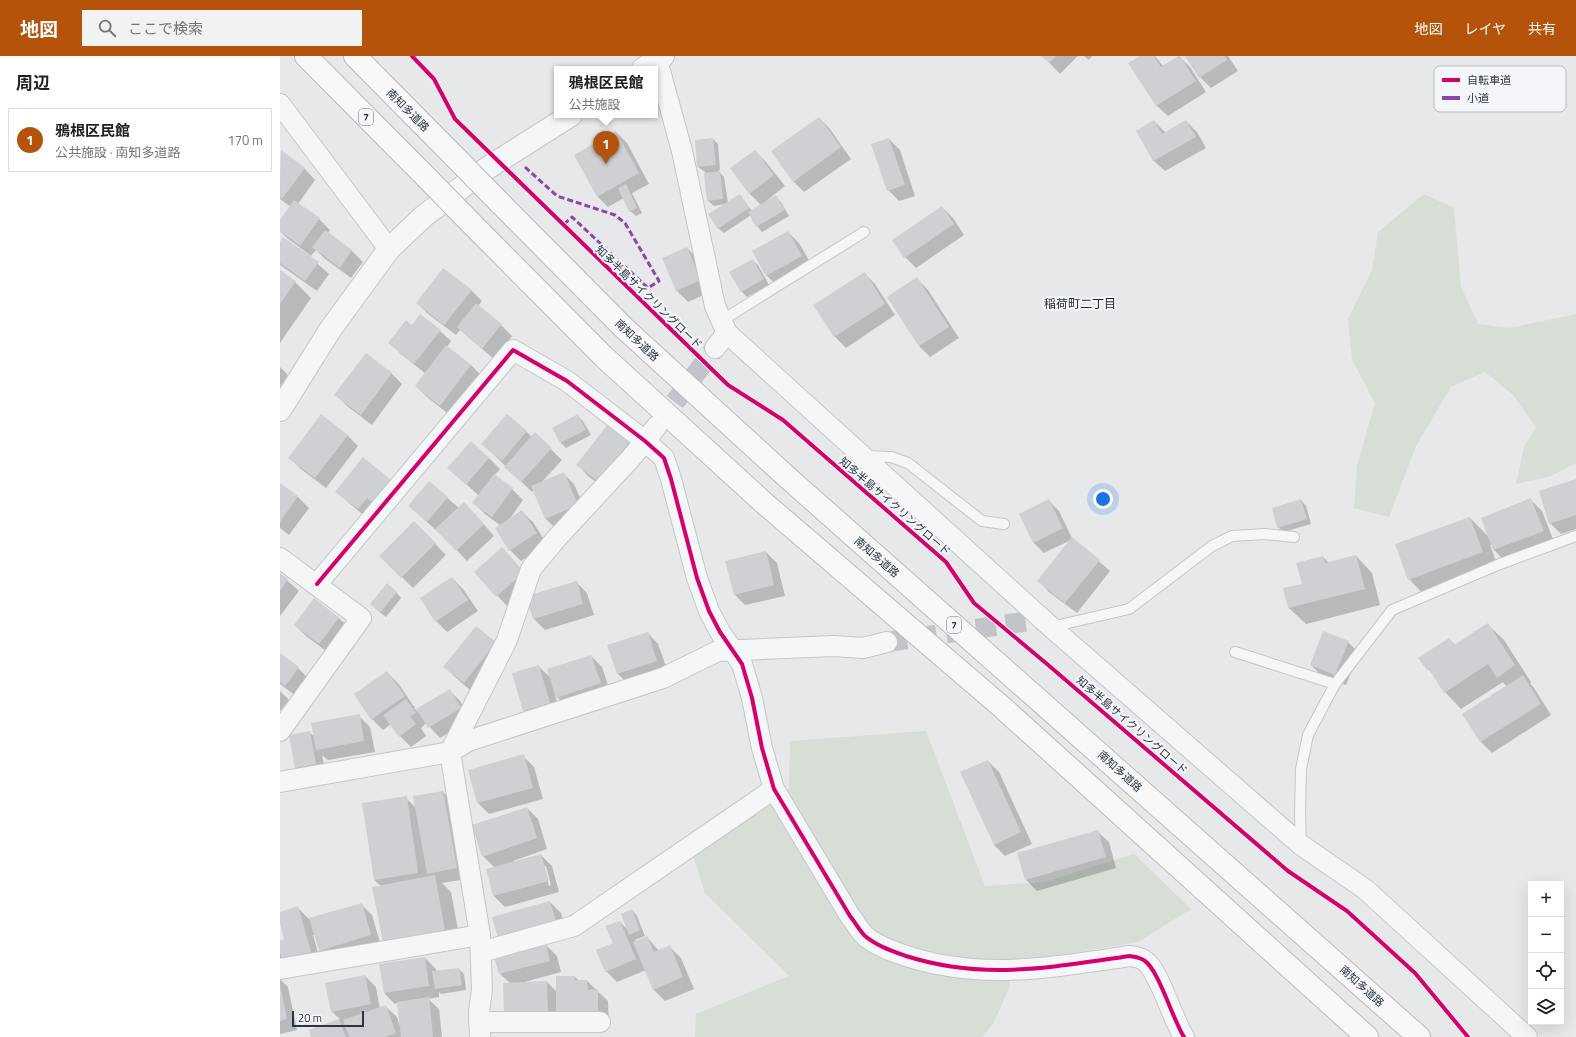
<!DOCTYPE html>
<html lang="ja">
<meta charset="utf-8">
<style>
body{margin:0;font-family:"Titillium Web","Noto Sans JP",sans-serif;background:#f2f2f2;color:#202124}
.controls{position:absolute;right:12px;bottom:12px;display:grid;overflow:hidden;border-radius:0px;box-shadow:0 4px 16px #0002}
.controls button{width:36px;height:36px;display:grid;place-items:center;padding:0;border:0;border-bottom:1px solid #e0e0e0;background:#fff;color:#202124;font:20px sans-serif}
.scale{position:absolute;left:12px;bottom:10px;width:72px;box-sizing:border-box;padding-left:4px;border:2px solid #2b3445;border-top:0;font-size:11px;line-height:14px;white-space:nowrap;color:#2b3445;-webkit-text-stroke:3px #f4f6f9;paint-order:stroke}
.you{position:absolute;left:823px;top:443px;width:14px;height:14px;margin:-10px;border:3px solid #fff;border-radius:50%;background:#1a73e8;box-shadow:0 0 0 6px #1a73e833}
.badge{display:grid;place-items:center;width:26px;height:26px;border-radius:50%;background:#b45309;color:#fff;font-size:13px;font-weight:700}
.pin{position:absolute;translate:-50% -33px;filter:drop-shadow(0 1px 2px #0008)}
.pin::after{content:'';position:absolute;top:21px;width:14px;height:12px;background:inherit;clip-path:polygon(0 0,100% 0,50% 100%)}
.popup{position:absolute;left:274px;top:10px;width:104px;height:52px;box-sizing:border-box;display:grid;place-content:center;border-radius:0px;background:#fff;filter:drop-shadow(0 1px 3px #0005);font-size:13px;white-space:nowrap;color:#757577}
.popup b{font-size:15px;color:#202124}
.popup::after{content:'';position:absolute;left:50%;top:100%;margin-left:-8px;border:8px solid transparent;border-top-color:#fff}
.list{margin:0;padding:0;list-style:none}
h2{display:flex;justify-content:space-between;align-items:center;height:52px;margin:0;padding:0 16px;font-size:17px}
h2 small{font-size:13px;font-weight:400;color:#757577}
.list li{display:grid;grid-template-columns:26px 1fr auto;gap:12px;align-items:center;box-sizing:border-box;height:64px;margin:0 8px 8px;padding:0 8px;border:1px solid #e0e0e0;border-radius:0px}
.list b{display:block;font-size:15px;white-space:nowrap}
.list p{margin:0;font-size:13px;white-space:nowrap;color:#757577}
.list em{font-size:13px;font-style:normal;color:#757577}
.icon{flex:none;width:22px;height:22px;fill:none;stroke:currentColor;stroke-width:2;stroke-linecap:round;stroke-linejoin:round}
.map{position:relative;flex:none;width:1296px;height:981px;overflow:hidden}
header{display:flex;align-items:center;gap:24px;box-sizing:border-box;height:56px;padding:0 20px;background:#b45309;color:#fff}
header strong{font-size:19px}
nav{display:flex;gap:22px;margin-inline-start:auto;font-size:14px}
.search{width:280px;height:36px;background:#f2f2f2;display:flex;align-items:center;gap:10px;box-sizing:border-box;padding:0 14px;border-radius:0px;color:#757577;font-size:15px}
main{display:flex}
aside{flex:1;background:#fff}
.map>svg:first-child{display:block}
.green{fill:#d6ded6}
.shadow{fill:#0003;fill-rule:evenodd}
.building{fill:#ced0d3}
.lines{fill:none;stroke-linecap:round;stroke-linejoin:round}
.minor-tunnel{stroke:#c1c4c9;stroke-width:20;stroke-dasharray:20 10;stroke-linecap:butt}
.service-casing{stroke:#c4c6c8;stroke-width:12}
.minor-casing{stroke:#c4c6c8;stroke-width:22}
.tertiary-casing{stroke:#c4c6c8;stroke-width:24}
.motorway-casing{stroke:#b8bbbf;stroke-width:24}
.service{stroke:#f5f6f7;stroke-width:10}
.minor{stroke:#f5f6f7;stroke-width:20}
.tertiary{stroke:#f5f6f7;stroke-width:22}
.motorway{stroke:#f8f8f8;stroke-width:22}
.motorway-bridge-casing{stroke:#b8bbbf;stroke-width:24;stroke-linecap:butt}
.motorway-bridge{stroke:#f8f8f8;stroke-width:22}
.quiet{stroke:#8e44ad;stroke-width:3;stroke-dasharray:6 3;stroke-linecap:butt}
.cycleway-casing{stroke:#f4f6f9;stroke-width:6}
.cycleway{stroke:#d6006c;stroke-width:4}
.labels{text-anchor:middle;dominant-baseline:central;stroke-width:4;stroke-linejoin:round;paint-order:stroke}
.shield{fill:#f4f6f9;stroke:#676e7b;stroke-width:1}
.shield-label{font-size:10px;font-weight:bold;fill:#2b3445}
.street-label{font-size:11px;fill:#2b3445;stroke:#f4f6f9}
.neighbourhood-label{font-size:12px;fill:#1d2536;stroke:#f4f6f9}
.key{fill:#f4f6f9;stroke:#b8bcc3;stroke-width:1}
.key-label{font-size:11px;fill:#2b3445}
</style>
<header>
<strong>地図</strong>
<div class="search"><svg class="icon" aria-label="search" viewBox="0 0 24 24"><circle cx="10" cy="10" r="6"/><path d="M15 15l6 6"/></svg>ここで検索</div>
<nav><a>地図</a><a>レイヤ</a><a>共有</a></nav>
</header>
<main>
<aside>
<h2>周辺<small></small></h2>
<ul class="list">
<li><span class="badge">1</span><div><b>鴉根区民館</b><p>公共施設 · 南知多道路</p></div><em>170 m</em></li>
</ul>
</aside>
<div class="map">
<svg width="1296" height="981" viewBox="0 0 1296 981">
<rect width="100%" height="100%" fill="#e6e8ea"/>
<g class="green">
<polygon points="1144,138 1174,152 1181,231 1198,268 1230,272 1296,258 1296,407 1271,420 1236,428 1244,391 1256,371 1233,339 1205,316 1171,331 1136,390 1109,461 1074,452 1077,410 1095,347 1072,304 1068,263 1092,214 1098,176"/>
<polygon points="646,675 705,830 764,826 854,798 911,853 858,886 728,908 730,930 713,968 702,981 415,981 416,958 509,920 425,837 413,799 509,732 510,685"/>
</g>
<g class="shadow">
<polygon points="763,0 798,0 780,18"/>
<polygon points="804,0 812,0 809,4"/>
<polygon points="862,0 875,0 883,10 899,0 910,11 926,36 888,60 877,50"/>
<polygon points="906,0 948,0 958,15 931,32 920,21"/>
<polygon points="539,62 550,73 571,103 524,136 513,125"/>
<polygon points="874,65 886,77 906,65 917,76 926,92 885,115 874,105 857,75"/>
<polygon points="336,76 347,87 369,128 352,137 362,157 356,160 350,155 344,142 328,151 317,140"/>
<polygon points="433,83 438,88 440,114 438,114 444,121 448,147 460,139 472,155 481,149 470,138 452,113 475,95 486,106 505,130 485,146 485,147 496,141 501,146 509,160 482,176 477,170 471,159 444,177 438,172 446,148 434,150 428,145 425,116 418,111"/>
<polygon points="609,83 620,94 635,140 619,145 608,134"/>
<polygon points="1,96 25,113 35,124 18,148 39,163 50,174 48,177 72,195 83,206 71,222 44,202 36,194 30,201 49,218 37,235 0,209 0,187 30,201 31,200 7,182 0,175 0,166 11,151 0,143"/>
<polygon points="662,151 673,162 684,179 636,212 625,201"/>
<polygon points="508,176 519,187 533,211 498,230 487,220 473,195"/>
<polygon points="407,192 418,203 432,235 408,246 397,235 383,203"/>
<polygon points="472,204 478,209 489,229 467,241 462,236 451,216"/>
<polygon points="0,215 15,226 31,242 0,287"/>
<polygon points="584,217 595,228 615,259 566,292 555,281 535,249"/>
<polygon points="637,223 648,234 679,282 650,301 639,290 608,242"/>
<polygon points="191,234 202,245 198,250 221,269 232,280 214,303 180,274 176,279 148,258 137,247"/>
<polygon points="132,270 160,275 171,285 167,291 191,309 202,320 171,360 147,341 136,330 146,318 121,298 110,287"/>
<polygon points="0,311 8,319 0,331"/>
<polygon points="111,317 122,328 92,369 67,350 56,339"/>
<polygon points="298,360 303,365 311,379 286,392 281,387 274,373"/>
<polygon points="328,370 349,386 360,397 330,437 308,420 298,409"/>
<polygon points="246,375 252,381 255,378 282,404 261,427 283,417 294,428 308,460 277,474 266,463 254,434 252,436 203,388"/>
<polygon points="67,379 78,390 46,432 21,413 10,402"/>
<polygon points="209,402 220,413 214,420 232,433 243,444 229,464 242,456 253,466 267,488 241,505 230,494 221,470 205,458 194,447 199,440 169,412"/>
<polygon points="1296,424 1296,473 1281,478 1270,467"/>
<polygon points="110,425 121,435 89,464 68,446 57,436"/>
<polygon points="149,426 179,452 195,458 214,480 187,505 159,475 158,476 129,450"/>
<polygon points="0,428 18,441 29,452 9,479 0,472"/>
<polygon points="768,444 779,455 792,482 830,515 797,557 769,536 759,525 791,484 764,497 753,486"/>
<polygon points="1021,444 1026,450 1031,468 1003,476 998,471"/>
<polygon points="1251,444 1262,455 1274,486 1225,505 1214,494 1212,489 1210,489 1219,513 1145,540 1129,523 1190,462 1209,481"/>
<polygon points="134,466 166,499 133,532 100,500"/>
<polygon points="222,493 254,528 228,551 195,516"/>
<polygon points="486,496 497,507 505,540 465,549 454,538"/>
<polygon points="1076,500 1092,517 1100,549 1026,568 1009,552 1004,533 1023,529 1043,501 1049,507"/>
<polygon points="0,518 19,535 0,560"/>
<polygon points="172,522 183,533 198,555 167,576 156,565"/>
<polygon points="296,526 307,537 314,559 265,574 254,563"/>
<polygon points="116,536 121,542 106,561 97,554"/>
<polygon points="34,543 59,562 70,573 50,598 26,580 15,569"/>
<polygon points="1207,568 1224,584 1251,626 1250,627 1254,632 1271,659 1212,697 1201,686 1184,658 1227,631 1223,626 1181,653 1165,636 1155,621 1148,613 1169,583 1175,589"/>
<polygon points="368,577 378,588 388,616 349,629 338,618"/>
<polygon points="1068,586 1079,597 1066,629 1042,620 1031,609"/>
<polygon points="215,587 195,638 176,622 165,611"/>
<polygon points="0,599 18,612 29,623 16,640 0,628"/>
<polygon points="311,600 322,611 331,638 288,652 275,639 280,658 255,665 244,654 258,610 271,622"/>
<polygon points="107,616 118,627 135,652 134,652 140,658 169,634 180,645 191,663 160,682 146,667 141,672 146,680 131,691 120,680 111,668 103,674 92,663 75,639"/>
<polygon points="0,635 9,644 0,655"/>
<polygon points="79,660 90,671 95,696 48,704 42,699 46,719 27,722 16,711 29,676 35,681"/>
<polygon points="243,700 254,711 263,743 209,758 198,747 189,715"/>
<polygon points="708,705 719,716 752,788 725,800 714,789"/>
<polygon points="163,736 174,747 187,823 162,827 171,836 181,890 120,902 101,830 94,824 126,742 136,752"/>
<path d="M247,752L258,763L267,793L233,805L234,806L261,799L272,810L279,836L225,851L214,840L207,814L215,812L203,800ZM264,810H266L271,829L269,830Z"/>
<polygon points="818,776 829,786 836,812 757,835 746,824"/>
<polygon points="270,846 281,857 287,879 231,896"/>
<polygon points="81,848 92,859 101,890 51,905 40,894 35,879 33,879 41,907 0,915 0,884 1,885 5,884 0,864 0,857 18,852 29,863"/>
<polygon points="352,854 357,860 365,880 355,884 356,886 367,881 379,895 390,891 401,902 414,933 385,945 374,934 366,914 337,926 326,915 340,866 348,874"/>
<polygon points="266,889 277,900 281,916 241,927 267,926 277,936 295,921 299,925 307,925 328,945 329,972 288,973 279,969 220,918"/>
<polygon points="145,902 156,913 156,916 179,913 184,918 186,934 161,938 159,936 159,941 148,943 159,953 162,981 32,981 30,974 60,963 52,956 46,928 85,920 96,931 100,953 106,951 117,961 120,971 118,947 115,948 104,937"/>
<polygon points="0,923 8,931 17,974 0,978"/>
</g>
<g class="building">
<polygon points="761,0 776,0 769,7"/>
<polygon points="860,0 874,0 881,11 900,0 916,25 876,50 848,7"/>
<polygon points="905,0 945,0 947,4 919,22"/>
<polygon points="539,61 561,91 513,126 491,95"/>
<polygon points="874,64 882,78 906,64 916,81 873,105 856,75"/>
<polygon points="336,75 359,117 317,141 294,99"/>
<polygon points="433,82 436,109 417,111 415,84"/>
<polygon points="609,82 625,129 607,135 591,88"/>
<polygon points="1,94 25,112 2,143 0,141"/>
<polygon points="475,94 494,119 469,138 450,112"/>
<polygon points="440,115 443,143 427,145 424,117"/>
<polygon points="346,128 357,152 349,156 338,132"/>
<polygon points="460,138 469,152 438,173 428,158"/>
<polygon points="496,139 505,154 476,171 468,156"/>
<polygon points="14,144 40,162 20,190 0,175 0,164"/>
<polygon points="662,150 674,168 624,202 612,184"/>
<polygon points="45,174 72,194 60,212 32,191"/>
<polygon points="508,175 522,200 486,220 472,195"/>
<polygon points="3,181 39,206 25,225 0,207 0,186"/>
<polygon points="407,191 421,224 396,235 382,202"/>
<polygon points="473,203 484,223 461,236 449,216"/>
<polygon points="163,212 192,234 164,269 136,247"/>
<polygon points="0,214 16,225 0,248"/>
<polygon points="585,216 605,248 554,281 533,249"/>
<polygon points="637,221 669,271 639,290 607,241"/>
<polygon points="196,247 222,268 202,293 177,271"/>
<polygon points="140,258 161,274 134,308 108,287 126,264 132,269"/>
<polygon points="166,289 191,309 160,350 135,330"/>
<polygon points="86,297 112,317 81,359 54,339"/>
<polygon points="41,358 68,379 35,422 8,402"/>
<polygon points="227,358 247,375 222,405 201,388"/>
<polygon points="298,358 306,374 280,387 272,372"/>
<polygon points="328,368 350,385 319,426 296,409"/>
<polygon points="255,376 272,392 241,426 224,411"/>
<polygon points="191,385 209,402 186,429 167,412"/>
<polygon points="83,401 111,424 93,447 87,442 78,453 55,436"/>
<polygon points="284,416 298,449 265,463 251,430"/>
<polygon points="214,418 233,432 212,461 192,447"/>
<polygon points="1296,423 1296,459 1269,468 1259,435"/>
<polygon points="149,425 168,441 147,466 128,450"/>
<polygon points="0,427 18,440 0,466"/>
<polygon points="1251,442 1264,475 1213,494 1201,462"/>
<polygon points="769,443 783,472 753,487 739,458"/>
<polygon points="1021,443 1027,463 997,472 992,452"/>
<polygon points="184,446 204,468 176,495 155,473"/>
<polygon points="242,454 257,477 229,495 215,472"/>
<polygon points="1190,461 1203,496 1128,524 1115,488"/>
<polygon points="134,465 156,487 121,522 99,500"/>
<polygon points="792,481 820,504 785,547 757,525"/>
<polygon points="222,491 244,516 216,541 194,516"/>
<polygon points="486,495 494,529 454,539 445,505"/>
<polygon points="1076,499 1085,533 1008,552 1003,532 1022,528 1016,507 1043,500 1045,507"/>
<polygon points="0,517 8,523 0,535"/>
<polygon points="172,521 188,544 155,566 140,542"/>
<polygon points="297,525 303,548 253,563 246,540"/>
<polygon points="107,527 117,536 100,557 90,548"/>
<polygon points="34,542 59,562 39,588 14,569"/>
<polygon points="1208,567 1235,609 1217,622 1208,608 1164,637 1149,613 1147,614 1138,602 1169,582 1174,589"/>
<polygon points="196,570 216,586 184,627 163,611"/>
<polygon points="1043,575 1069,585 1055,619 1030,609"/>
<polygon points="368,576 377,605 337,618 327,589"/>
<polygon points="0,597 19,611 5,630 0,626"/>
<polygon points="311,599 321,627 276,642 267,613"/>
<polygon points="259,609 270,647 243,655 232,617"/>
<polygon points="107,615 125,640 91,664 74,638"/>
<polygon points="1243,619 1261,648 1200,686 1182,658"/>
<polygon points="170,633 181,652 148,672 136,653"/>
<polygon points="126,643 136,657 130,660 136,668 119,681 103,659"/>
<polygon points="80,658 84,685 36,694 31,667"/>
<polygon points="30,675 36,708 15,712 9,679"/>
<polygon points="244,698 253,732 197,747 188,714"/>
<polygon points="708,704 741,776 714,789 680,716"/>
<polygon points="163,735 177,812 147,818 133,740"/>
<polygon points="127,740 138,817 94,824 82,747"/>
<polygon points="247,751 257,782 202,801 192,769"/>
<polygon points="818,774 826,801 745,824 737,797"/>
<polygon points="261,798 269,825 213,840 206,813"/>
<polygon points="155,819 165,874 103,886 92,831"/>
<polygon points="270,845 277,869 219,885 212,861"/>
<polygon points="82,847 91,879 39,895 29,862"/>
<polygon points="18,850 31,896 2,904 0,897 0,885 4,883 0,867 0,856"/>
<polygon points="352,853 360,874 349,879 341,858"/>
<polygon points="340,865 356,903 325,916 316,894 333,887 325,870"/>
<polygon points="367,880 374,896 390,889 403,921 373,934 353,886"/>
<polygon points="266,888 270,905 219,918 214,901"/>
<polygon points="145,901 149,930 104,937 99,908"/>
<polygon points="179,912 182,929 155,933 152,915"/>
<polygon points="85,919 91,948 51,956 45,927"/>
<polygon points="276,920 295,920 295,924 307,924 308,934 318,933 318,961 276,962"/>
<polygon points="267,925 268,958 224,959 223,927"/>
<polygon points="1,933 7,963 0,965 0,934"/>
<polygon points="149,941 153,981 121,981 117,946"/>
<polygon points="106,949 116,977 105,981 69,981 63,964"/>
<polygon points="59,963 66,981 31,981 29,974"/>
</g>
<g class="lines">
<g class="minor-tunnel">
<polyline points="377,370 435,292"/>
<polyline points="607,586 763,563"/>
</g>
<g class="service-casing">
<g id="service">
<polyline points="441,265 584,176"/>
<polyline points="584,400 611,401 628,407 702,465 724,468"/>
<polyline points="771,571 849,553 932,490 952,480 985,478 1014,481"/>
<polyline points="955,596 1055,628"/>
<polyline points="1021,789 1020,757 1021,713 1028,679 1055,628 1112,554 1220,508 1296,480"/>
</g>
</g>
<g class="minor-casing">
<g id="minor">
<polyline points="377,4 402,95 435,250 447,277 771,571 1021,789 1085,833 1247,981"/>
<polyline points="0,48 109,193"/>
<polyline points="435,292 447,277"/>
<polyline points="0,502 81,562 0,675"/>
<path d="M37,528L233,294L287,325L365,385L384,402L391,423L417,522L429,555L440,576L462,608L472,642L482,692L494,733L570,860C575,866 579,874 585,880C597,890 612,895 626,900C704,925 772,911 850,900C856,901 860,901 865,905C879,915 893,964 904,981"/>
<polyline points="0,726 170,696 188,685 383,622 438,595 554,590 583,592 607,586"/>
<polyline points="201,896 294,870 494,733"/>
<polyline points="0,913 200,879"/>
<polyline points="199,966 320,966"/>
<polyline points="200,981 199,955 202,934 200,879 170,696 227,584 251,513 276,483 351,402 377,370"/>
</g>
</g>
<g class="tertiary-casing">
<g id="tertiary">
<polyline points="363,13 383,0"/>
<polyline points="0,354 50,274 109,193 144,160 206,113 291,59"/>
</g>
</g>
<g class="motorway-casing">
<g id="motorway">
<polyline points="26,0 146,121"/>
<polyline points="75,0 174,100"/>
<polyline points="219,146 344,272 507,421 1139,981"/>
<polyline points="190,166 324,301 484,447 723,652 1087,981"/>
</g>
</g>
<use href="#service" class="service"/>
<use href="#minor" class="minor"/>
<use href="#tertiary" class="tertiary"/>
<use href="#motorway" class="motorway"/>
<g class="motorway-bridge-casing">
<g id="motorway-bridge">
<polyline points="174,100 219,146"/>
<polyline points="146,121 190,166"/>
</g>
</g>
<use href="#motorway-bridge" class="motorway-bridge"/>
<polyline class="quiet" points="245,111 277,140 335,159 345,167 379,225 368,232 292,161 283,169"/>
<g class="cycleway-casing">
<g id="cycleway">
<polyline points="132,0 154,23 175,63 448,329 503,364 666,506 694,547 767,608 1008,815 1067,855 1135,917 1188,981"/>
<path d="M37,528L233,294L287,325L365,385L384,402L391,423L417,522L429,555L440,576L462,608L472,642L482,692L494,733L570,860C575,866 579,874 585,880C597,890 612,895 626,900C704,925 772,911 850,900C856,901 860,901 865,905C879,915 893,964 904,981"/>
</g>
</g>
<use href="#cycleway" class="cycleway"/>
</g>
<g class="labels">
<g class="shield">
<rect x="79" y="53" width="14" height="16" rx="3"/>
<rect x="667" y="561" width="14" height="16" rx="3"/>
</g>
<g class="shield-label">
<text x="86" y="61">7</text>
<text x="674" y="569">7</text>
</g>
<g class="street-label">
<text transform="translate(128 54) rotate(45)">南知多道路</text>
<text transform="translate(369 241) rotate(44)">知多半島サイクリングロード</text>
<text transform="translate(357 284) rotate(43)">南知多道路</text>
<text transform="translate(615 450) rotate(41)">知多半島サイクリングロード</text>
<text transform="translate(597 501) rotate(41)">南知多道路</text>
<text transform="translate(852 669) rotate(41)">知多半島サイクリングロード</text>
<text transform="translate(840 715) rotate(42)">南知多道路</text>
<text transform="translate(1082 930) rotate(42)">南知多道路</text>
</g>
<g class="neighbourhood-label">
<text x="800" y="247">稲荷町二丁目</text>
</g>
</g>
<rect x="1154" y="10" width="132" height="46" rx="6" class="key"/>
<rect x="1162" y="22" width="18" height="4" fill="#d6006c"/>
<rect x="1162" y="40" width="18" height="4" fill="#8e44ad"/>
<g class="key-label">
<text x="1187" y="28">自転車道</text>
<text x="1187" y="46">小道</text>
</g>
</svg>
<div class="controls">
<button>+</button>
<button>−</button>
<button><svg class="icon" aria-label="locate" viewBox="0 0 24 24"><circle cx="12" cy="12" r="6"/><path d="M12 2v4M12 18v4M2 12h4M18 12h4"/></svg></button>
<button><svg class="icon" aria-label="layers" viewBox="0 0 24 24"><path d="M12 4l9 5-9 5-9-5zM3 14l9 5 9-5"/></svg></button>
</div>
<div class="scale">20 m</div>
<div class="you"></div>
<div class="pin badge" style="left:326px;top:108px">1</div>
<div class="popup"><b>鴉根区民館</b>公共施設</div>
</div>
</main>
